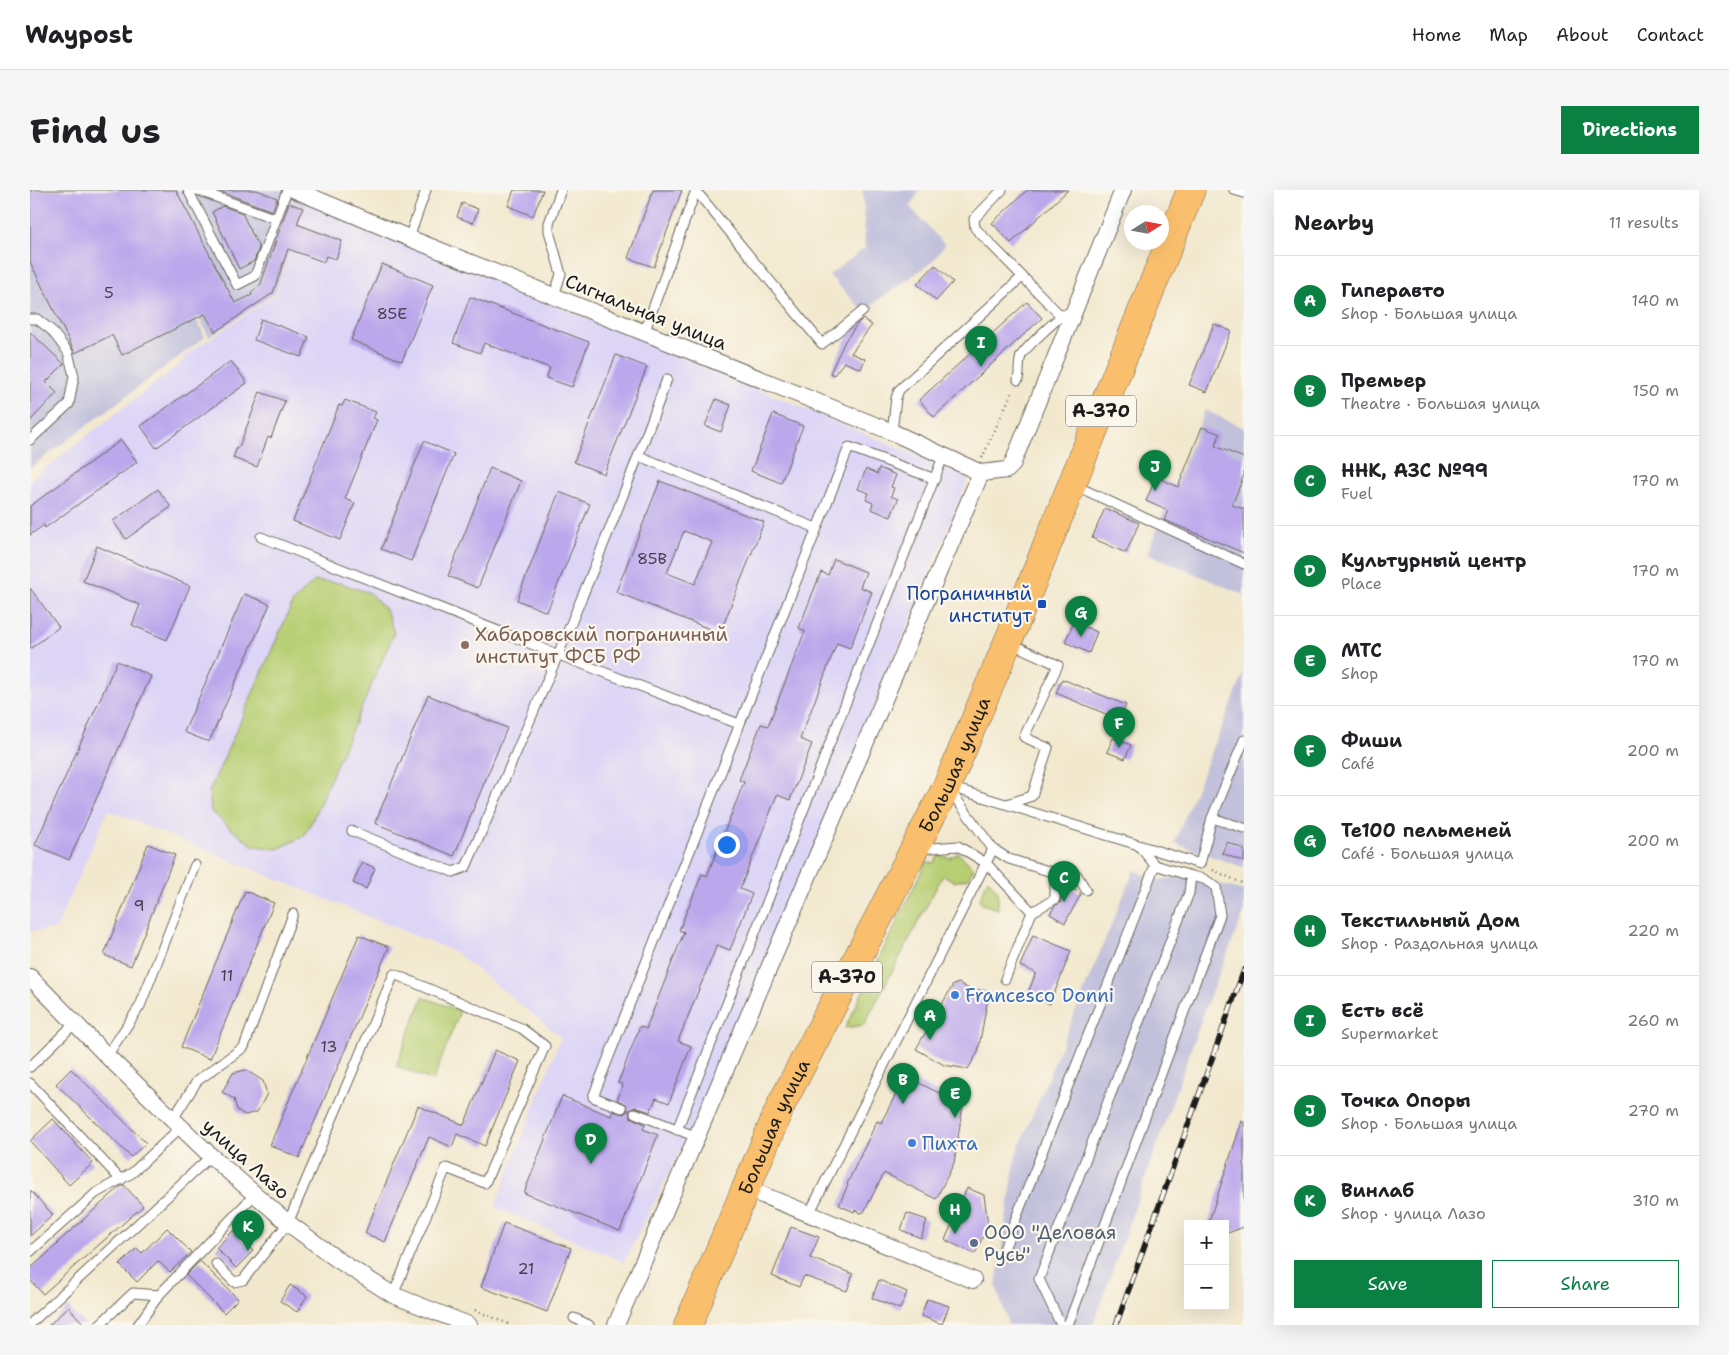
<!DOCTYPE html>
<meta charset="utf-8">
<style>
body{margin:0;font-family:"Shantell Sans",sans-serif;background:#f6f6f6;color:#202124}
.controls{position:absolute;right:15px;bottom:15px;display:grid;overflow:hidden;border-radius:0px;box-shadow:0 5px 20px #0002}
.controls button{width:45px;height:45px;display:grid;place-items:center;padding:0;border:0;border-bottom:1px solid #e0e0e0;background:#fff;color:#202124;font:25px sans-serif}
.compass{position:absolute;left:1094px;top:15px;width:45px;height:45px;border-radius:50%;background:#fff;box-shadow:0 5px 20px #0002;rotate:79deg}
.you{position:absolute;left:696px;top:654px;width:18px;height:18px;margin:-12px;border:4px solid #fff;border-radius:50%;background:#1a73e8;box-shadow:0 0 0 8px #1a73e833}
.badge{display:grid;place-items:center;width:32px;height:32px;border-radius:50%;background:#0b8043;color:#fff;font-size:16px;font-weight:700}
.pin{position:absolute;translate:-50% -41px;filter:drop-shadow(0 1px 2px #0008)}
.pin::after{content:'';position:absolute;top:26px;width:18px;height:15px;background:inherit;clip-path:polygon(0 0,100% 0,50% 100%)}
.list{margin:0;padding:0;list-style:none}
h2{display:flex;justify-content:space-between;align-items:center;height:65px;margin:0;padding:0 20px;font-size:21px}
h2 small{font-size:16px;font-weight:400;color:#757577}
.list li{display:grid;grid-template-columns:32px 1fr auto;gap:15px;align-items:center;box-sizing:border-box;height:90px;padding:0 20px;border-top:1px solid #e0e0e0}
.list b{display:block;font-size:19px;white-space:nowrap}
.list p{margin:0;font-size:16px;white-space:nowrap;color:#757577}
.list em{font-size:16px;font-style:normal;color:#757577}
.actions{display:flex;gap:10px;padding:15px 20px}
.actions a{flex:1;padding:11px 0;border:1px solid #0b8043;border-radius:0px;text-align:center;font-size:18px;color:#0b8043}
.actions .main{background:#0b8043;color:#fff}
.map{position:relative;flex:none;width:1214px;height:1135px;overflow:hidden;border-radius:0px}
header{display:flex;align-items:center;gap:30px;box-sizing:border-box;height:70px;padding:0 25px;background:#fff;border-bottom:1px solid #e0e0e0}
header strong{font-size:24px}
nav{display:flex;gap:28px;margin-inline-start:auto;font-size:18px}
.intro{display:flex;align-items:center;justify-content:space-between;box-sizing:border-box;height:120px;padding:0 30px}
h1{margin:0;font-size:35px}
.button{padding:12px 22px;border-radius:0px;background:#0b8043;color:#fff;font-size:18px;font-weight:700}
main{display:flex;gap:30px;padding:0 30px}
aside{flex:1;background:#fff;border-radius:0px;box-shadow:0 5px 20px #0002}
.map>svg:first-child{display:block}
.built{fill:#ddd5f6}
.industrial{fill:#c2c1dc}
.green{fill:#b7ce72;stroke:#6a7547}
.building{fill:#bba8ec;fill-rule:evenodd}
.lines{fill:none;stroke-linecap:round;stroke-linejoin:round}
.service-casing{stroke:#67635a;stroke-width:11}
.minor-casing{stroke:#67635a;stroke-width:18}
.trunk-casing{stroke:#67635a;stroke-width:29}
.path{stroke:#67635a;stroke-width:2.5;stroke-dasharray:1 4;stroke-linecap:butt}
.service{stroke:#fff;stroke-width:9}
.minor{stroke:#fff;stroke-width:16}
.trunk{stroke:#f9bf6d;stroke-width:28}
.rail-casing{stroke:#1c1c1c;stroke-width:5.5}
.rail{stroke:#fbf7ec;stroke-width:4;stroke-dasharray:11;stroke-linecap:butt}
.transit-dot{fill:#1a4fb4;stroke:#fbf7ec;stroke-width:2}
.education-dot{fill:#8d6e63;stroke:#fbf7ec;stroke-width:2}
.shop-dot{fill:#3f7fe0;stroke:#fbf7ec;stroke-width:2}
.service-dot{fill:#5c6f8a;stroke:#fbf7ec;stroke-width:2}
.labels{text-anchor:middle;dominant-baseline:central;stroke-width:4.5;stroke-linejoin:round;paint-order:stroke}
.number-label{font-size:16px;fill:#443f50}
.shield{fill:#fbf7ec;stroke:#5f5e5a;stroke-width:1}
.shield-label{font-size:18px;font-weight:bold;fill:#1c1c1c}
.street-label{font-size:19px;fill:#1c1c1c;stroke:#fbf7ec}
.transit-label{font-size:19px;fill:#164399;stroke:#fbf7ec;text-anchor:end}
.education-label{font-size:19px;fill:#785e54;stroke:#fbf7ec;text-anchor:start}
.shop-label{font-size:19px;fill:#366cbe;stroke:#fbf7ec;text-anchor:start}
.service-label{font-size:19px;fill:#4e5e75;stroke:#fbf7ec;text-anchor:start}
</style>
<header>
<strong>Waypost</strong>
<nav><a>Home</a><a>Map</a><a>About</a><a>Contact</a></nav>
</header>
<div class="intro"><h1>Find us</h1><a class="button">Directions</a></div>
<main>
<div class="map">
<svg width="1214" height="1135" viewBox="0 0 1214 1135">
<rect width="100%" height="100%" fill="#fbf7ec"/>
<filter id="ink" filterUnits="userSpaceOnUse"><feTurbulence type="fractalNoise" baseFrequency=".02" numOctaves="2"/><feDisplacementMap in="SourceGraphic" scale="10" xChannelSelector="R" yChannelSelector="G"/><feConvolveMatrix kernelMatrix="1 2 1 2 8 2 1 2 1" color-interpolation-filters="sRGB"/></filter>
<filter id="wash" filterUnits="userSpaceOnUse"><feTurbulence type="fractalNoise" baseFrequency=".0096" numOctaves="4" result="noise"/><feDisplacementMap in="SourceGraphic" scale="20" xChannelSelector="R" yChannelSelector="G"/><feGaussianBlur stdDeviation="1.12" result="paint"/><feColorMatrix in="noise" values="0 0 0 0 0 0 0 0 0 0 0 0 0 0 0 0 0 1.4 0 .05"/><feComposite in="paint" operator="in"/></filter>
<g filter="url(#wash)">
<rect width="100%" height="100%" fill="#f2e8ce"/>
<polygon class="built" points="277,11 939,287 708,847 594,1072 465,1017 531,847 425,762 78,620 26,739 0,741 0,290 155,170 153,167 246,104"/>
<g class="industrial">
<polygon points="0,0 101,0 175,147 0,278"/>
<polygon points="104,0 252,0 277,10 245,103 179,147"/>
<polygon points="832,0 890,0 880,17 915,55 902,72 833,121 799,85 835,58 833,1"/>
<polygon points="1175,220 1214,238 1214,405 1117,363"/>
<polygon points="1214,483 1214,678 1144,653"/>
<polygon points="1104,680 1128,690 1161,686 1214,701 1214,723 1178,811 1063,1135 978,1135 966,1095 986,965"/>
</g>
<g class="green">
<polygon points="284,391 310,393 340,403 357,422 364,443 282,631 274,646 248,659 224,656 202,640 181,621 179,602 263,412"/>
<polygon points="928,663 944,678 938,688 925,692 913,685 834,835 815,838 896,672 904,673 909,665 920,668"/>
<polygon points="958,689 968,701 968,719 952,714 949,710"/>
<polygon points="393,807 430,821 403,891 366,876"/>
</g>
<g id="blocks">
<g class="building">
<polygon points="0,0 146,0 205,113 222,105 221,102 230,96 259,13 273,18 267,34 312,51 306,69 296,66 294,72 258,59 243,103 185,142 175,124 92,165 82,145 45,163 0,72"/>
<polygon points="187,0 227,0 247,8 242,21"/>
<polygon points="484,0 513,0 503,26 478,16"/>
<polygon points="623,0 652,0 624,77 598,68"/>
<polygon points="997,0 1038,0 981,53 962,33"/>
<polygon points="432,13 448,19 443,33 427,27"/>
<polygon points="193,16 212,23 229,58 224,71 209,79 182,22"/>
<polygon points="352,74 403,95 372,171 321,150"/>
<polygon points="905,75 923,92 906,111 887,94"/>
<polygon points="440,107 559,152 542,197 516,188 520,178 454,153 450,163 423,153"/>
<polygon points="997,112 1012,128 904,227 889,210"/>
<polygon points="231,129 279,147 271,167 224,150"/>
<polygon points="833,129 842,135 821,163 835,169 831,179 814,172 804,185 800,183 815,151 828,133"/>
<polygon points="1184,134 1201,141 1177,202 1159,195"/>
<polygon points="0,142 34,174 16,192 27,203 0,231"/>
<polygon points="586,165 617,177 574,284 544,272"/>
<polygon points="201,171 217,193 126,258 111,236"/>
<polygon points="230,202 255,211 241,248 238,247 227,277 203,268 207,257 209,257"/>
<polygon points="686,209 701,215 691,242 675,236"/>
<polygon points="315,210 346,222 343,228 347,230 315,309 325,313 310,350 263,331 309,215 312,216"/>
<polygon points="743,224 773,236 751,293 721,281"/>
<polygon points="1172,237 1190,244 1185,256 1214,268 1214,285 1202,315 1214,319 1214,363 1134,330 1138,321 1116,311 1126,287 1148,297"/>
<polygon points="91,250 107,272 15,338 14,335 0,345 0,316"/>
<polygon points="394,251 424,264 381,371 351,359"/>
<polygon points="460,278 491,291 448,398 418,386"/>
<polygon points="849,278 866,285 861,297 864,298 861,306 868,309 861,327 841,319 843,313 836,310 839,303 828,299 836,279 847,284"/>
<path d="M630,291L734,332L690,443L586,402ZM654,341L682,352L665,394L637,383Z"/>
<polygon points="128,299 141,317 96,349 83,331"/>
<polygon points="529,302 560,314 517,422 487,410"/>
<polygon points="1075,318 1109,333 1096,363 1062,348"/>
<polygon points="67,356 160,396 137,450 102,435 110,415 53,391"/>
<polygon points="804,369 836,382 830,397 842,402 820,458 807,453 770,549 782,554 760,610 747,605 710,699 722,704 700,760 687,755 648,851 661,856 639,913 626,908 620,922 605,917 599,920 600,927 615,934 613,939 628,945 590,1041 494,1003 532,906 581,926 583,921 593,924 598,921 596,914 587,910 593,895 588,893 610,836 616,839 654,742 649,740 672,684 677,686 714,592 709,590 731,534 738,536 775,441 769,438 791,382 798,385"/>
<polygon points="0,398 29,437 0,459"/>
<polygon points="214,404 240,414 179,552 154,542"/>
<polygon points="1044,432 1067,442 1059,463 1035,452"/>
<polygon points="87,471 121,486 39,670 5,655"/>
<polygon points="1032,489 1096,515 1090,530 1026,503"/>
<polygon points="398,505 477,538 424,666 345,633"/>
<polygon points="1083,548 1101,555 1095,569 1077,562"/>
<polygon points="1197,652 1214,659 1214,672 1192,663"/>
<polygon points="118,654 145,665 101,776 74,765"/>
<polygon points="332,672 345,678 336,699 323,693"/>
<polygon points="1036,694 1051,704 1035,733 1020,724 1024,717 1031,712 1031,703"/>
<polygon points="215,701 244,713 180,869 151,857"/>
<polygon points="329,745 359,757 269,968 240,955"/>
<polygon points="1003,745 1041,761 1020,814 997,805 1006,783 990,776"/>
<polygon points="929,793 937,798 959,802 948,862 938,879 914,875 886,859 923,795"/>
<polygon points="465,860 490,871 455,956 427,944 422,957 399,947 355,1052 335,1043 388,916 434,935"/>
<polygon points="41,879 116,953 101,967 26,894"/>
<polygon points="216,880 233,891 237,904 227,922 215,925 207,920 204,909 192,902 203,883"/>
<polygon points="875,886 933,915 924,973 906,1009 854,983 834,1022 831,1023 825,1020 824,1022 809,1015 818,995 817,994 847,931 851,933"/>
<polygon points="23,929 63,973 39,995 0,951"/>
<polygon points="1212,931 1214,932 1214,1037 1195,1044 1195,1034 1178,1034"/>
<polygon points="94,995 113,1016 13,1104 0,1090 0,1079 28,1054 27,1053 90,997"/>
<polygon points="937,998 954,1005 958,1035 945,1064 915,1050"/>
<polygon points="0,1000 23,1025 0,1046"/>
<polygon points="877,1023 897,1030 891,1048 871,1040"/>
<polygon points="474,1033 541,1058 517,1122 451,1097"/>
<polygon points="761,1037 789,1047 780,1068 823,1084 817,1101 774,1086 769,1097 742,1086"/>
<polygon points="137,1038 161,1062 140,1082 128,1071 107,1092 90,1075 107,1058 112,1063"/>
<polygon points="203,1041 223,1061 206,1078 186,1058"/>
<polygon points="170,1071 208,1109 194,1123 156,1085"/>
<polygon points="849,1090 877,1102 870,1119 842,1108"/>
<polygon points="260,1095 277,1106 267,1122 250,1111"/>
<polygon points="897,1109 919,1116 912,1134 891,1126"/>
<polygon points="38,1117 55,1135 19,1135"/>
</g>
</g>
</g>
<g filter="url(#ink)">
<use href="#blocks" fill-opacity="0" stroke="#67635a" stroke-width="1"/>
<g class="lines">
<g class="service-casing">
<g id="service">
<polyline points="158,0 207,95 225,86 257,0"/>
<polyline points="167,0 246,29"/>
<polyline points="972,0 944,29 945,38 1031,126 1043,121"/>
<polyline points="1204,0 1214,3"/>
<polyline points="666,1 792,154 833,121"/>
<polyline points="379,48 396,0"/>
<polyline points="524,106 531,84 519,41 519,33 531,0"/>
<polyline points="0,129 7,129 21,140 38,162 44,186 39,214 0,250"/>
<polyline points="614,143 666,0"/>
<path d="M988,190C990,182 988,174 991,166C995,158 1022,134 1031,126"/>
<polyline points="862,242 866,208 869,200 992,87"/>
<polyline points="609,266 786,338"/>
<polyline points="1044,295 1214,374"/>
<polyline points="231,347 529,465 709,534"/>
<polyline points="920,597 1170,674 1182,628 1214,550"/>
<polyline points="977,614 1002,606 1018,558 994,547 1028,475 980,453"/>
<polyline points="1182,628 1214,638"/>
<path d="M322,641L423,682L436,677C507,516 577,354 637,189"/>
<polyline points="889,659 928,656 956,673 1002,722 1025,709 1025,683 979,669 963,659 919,599"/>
<polyline points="1025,683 1047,685 1056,700"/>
<polyline points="975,789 1002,722"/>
<polyline points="77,866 110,816 165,675"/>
<polyline points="0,877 45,833"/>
<polyline points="0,893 91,990"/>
<polyline points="592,918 563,907 819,257 905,289"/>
<polyline points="605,923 667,947"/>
<polyline points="143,929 167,891 214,857 263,724"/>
<polyline points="647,940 913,267"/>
<polyline points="779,1024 963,659"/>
<polyline points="0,1062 66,1003 102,983 151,937"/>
<polyline points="970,1069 1125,675"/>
<polyline points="186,1074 204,1092 213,1090 258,1033 364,784 491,838 515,856 455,993 416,978 363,1105"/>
<polyline points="544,1128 559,1135"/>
<polyline points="0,1134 181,966"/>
<polyline points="69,1135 103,1103 129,1105"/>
<polyline points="108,1135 129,1105 225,1004"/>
<polyline points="1031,1135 1009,1089 1159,703 1161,686 1125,675 1108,655"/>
<polyline points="1038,1135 1190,725 1186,697 1174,689 1161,686"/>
</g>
</g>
<g class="minor-casing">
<g id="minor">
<polyline points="265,0 379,48 862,242 951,283 977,280 982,275 1093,0"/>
<polyline points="0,787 77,866 181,966 258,1033 308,1070 363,1105 439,1135"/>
<polyline points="715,998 943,1090"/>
<polyline points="586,1135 951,283"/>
</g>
</g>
<g class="trunk-casing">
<g id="trunk">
<path id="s1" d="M658,1135L752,913L917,596L982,442L1161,0"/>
</g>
</g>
<g class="path">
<polyline points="952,268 983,200"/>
<polyline points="1183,680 1214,694"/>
<polyline points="445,1120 481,1135"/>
</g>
<use href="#service" class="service"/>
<use href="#minor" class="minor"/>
<use href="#trunk" class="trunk"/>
<g class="rail-casing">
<polyline id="rail" points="1086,1135 1214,780"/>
</g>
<use href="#rail" class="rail"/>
</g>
</g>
<rect class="transit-dot" x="1007" y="409" width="10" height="10" rx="2.5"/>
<circle class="education-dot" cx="435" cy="455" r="5"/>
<g class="shop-dot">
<circle cx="925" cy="805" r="5"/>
<circle cx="882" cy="953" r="5"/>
</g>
<circle class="service-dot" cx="944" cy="1053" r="5"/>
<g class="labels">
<g class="number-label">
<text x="79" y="102">5</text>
<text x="362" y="123">85Е</text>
<text x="622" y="368">85В</text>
<text x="109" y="715">9</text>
<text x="197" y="785">11</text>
<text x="299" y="856">13</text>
<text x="496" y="1078">21</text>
</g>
<g class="shield">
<rect x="1036" y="205.5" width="70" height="31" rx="4"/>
<rect x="782" y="771.5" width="70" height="31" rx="4"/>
</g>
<g class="shield-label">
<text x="1071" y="221">А-370</text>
<text x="817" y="787">А-370</text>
</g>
<g class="street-label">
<text transform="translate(616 122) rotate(22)">Сигнальная улица</text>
<text stroke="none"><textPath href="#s1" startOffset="621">Большая улица</textPath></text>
<text stroke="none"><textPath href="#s1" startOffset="216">Большая улица</textPath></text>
<text transform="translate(216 969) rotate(42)">улица Лазо</text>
</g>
<g class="transit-label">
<text x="1002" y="403">Пограничный<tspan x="1002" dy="22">институт</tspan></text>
</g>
<g class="education-label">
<text x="445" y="444">Хабаровский пограничный<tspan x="445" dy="22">институт ФСБ РФ</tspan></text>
</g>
<g class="shop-label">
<text x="935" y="805">Francesco Donni</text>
<text x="892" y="953">Пихта</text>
</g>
<g class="service-label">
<text x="954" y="1042">ООО "Деловая<tspan x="954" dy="22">Русь"</tspan></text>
</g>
</g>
</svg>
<div class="controls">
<button>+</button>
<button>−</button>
</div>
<svg class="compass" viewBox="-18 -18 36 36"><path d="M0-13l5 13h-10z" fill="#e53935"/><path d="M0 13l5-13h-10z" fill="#757577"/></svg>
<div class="you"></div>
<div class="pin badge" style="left:900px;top:850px">A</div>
<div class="pin badge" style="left:873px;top:914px">B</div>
<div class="pin badge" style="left:1034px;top:712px">C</div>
<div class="pin badge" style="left:561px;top:974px">D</div>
<div class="pin badge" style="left:925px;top:928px">E</div>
<div class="pin badge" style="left:1089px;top:558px">F</div>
<div class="pin badge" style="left:1051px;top:447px">G</div>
<div class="pin badge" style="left:925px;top:1044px">H</div>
<div class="pin badge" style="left:951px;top:177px">I</div>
<div class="pin badge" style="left:1125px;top:301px">J</div>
<div class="pin badge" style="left:218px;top:1061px">K</div>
</div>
<aside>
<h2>Nearby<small>11 results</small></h2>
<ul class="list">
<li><span class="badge">A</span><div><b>Гиперавто</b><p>Shop · Большая улица</p></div><em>140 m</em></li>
<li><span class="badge">B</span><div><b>Премьер</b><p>Theatre · Большая улица</p></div><em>150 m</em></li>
<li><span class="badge">C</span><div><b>ННК, АЗС №99</b><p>Fuel</p></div><em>170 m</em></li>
<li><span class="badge">D</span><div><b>Культурный центр</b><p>Place</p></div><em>170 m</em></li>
<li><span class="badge">E</span><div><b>МТС</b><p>Shop</p></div><em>170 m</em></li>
<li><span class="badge">F</span><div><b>Фиши</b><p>Café</p></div><em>200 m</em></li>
<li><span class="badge">G</span><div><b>Те100 пельменей</b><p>Café · Большая улица</p></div><em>200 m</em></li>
<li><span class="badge">H</span><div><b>Текстильный Дом</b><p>Shop · Раздольная улица</p></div><em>220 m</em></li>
<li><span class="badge">I</span><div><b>Есть всё</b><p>Supermarket</p></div><em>260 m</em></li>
<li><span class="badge">J</span><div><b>Точка Опоры</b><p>Shop · Большая улица</p></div><em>270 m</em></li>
<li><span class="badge">K</span><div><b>Винлаб</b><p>Shop · улица Лазо</p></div><em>310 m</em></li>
</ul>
<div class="actions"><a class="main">Save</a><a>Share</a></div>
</aside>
</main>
